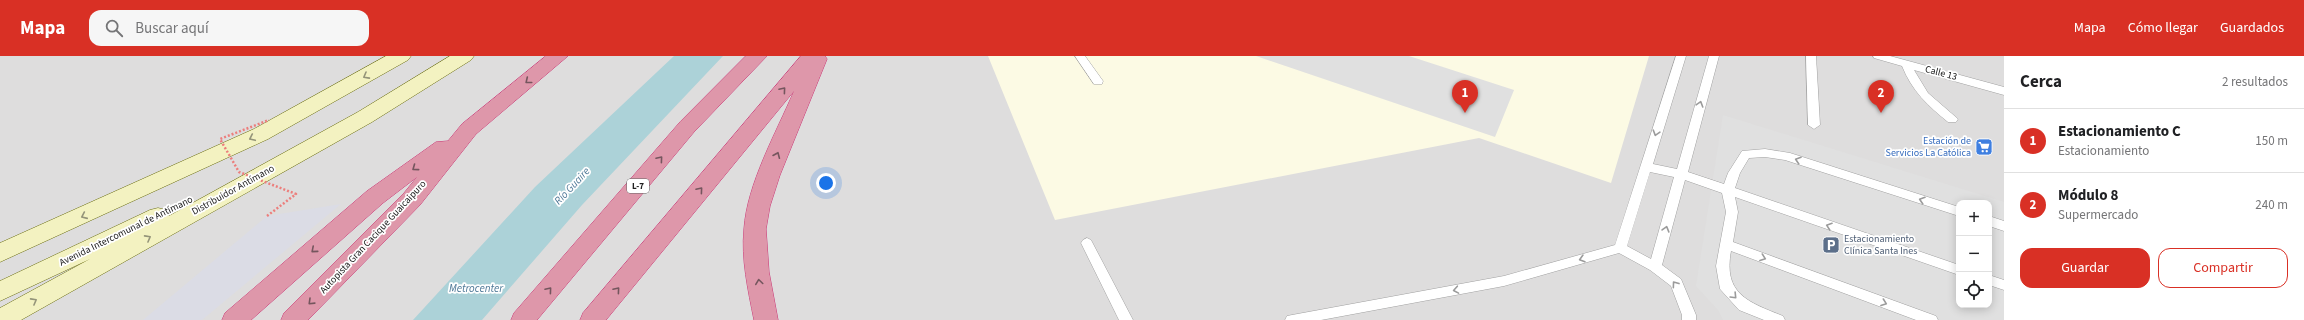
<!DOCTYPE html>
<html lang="es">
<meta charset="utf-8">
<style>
body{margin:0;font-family:"Source Sans 3",sans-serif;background:#f6f6f6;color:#202124}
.controls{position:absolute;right:12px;bottom:12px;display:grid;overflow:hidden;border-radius:8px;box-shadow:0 2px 10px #0003}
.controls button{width:36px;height:36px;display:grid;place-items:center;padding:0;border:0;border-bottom:1px solid #e0e0e0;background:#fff;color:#202124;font:20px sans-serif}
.you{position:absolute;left:826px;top:127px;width:14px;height:14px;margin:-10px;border:3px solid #fff;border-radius:50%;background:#1a73e8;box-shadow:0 0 0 6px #1a73e833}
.badge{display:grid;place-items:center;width:26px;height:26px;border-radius:50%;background:#d93025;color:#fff;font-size:13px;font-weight:700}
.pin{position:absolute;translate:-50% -33px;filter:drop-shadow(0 1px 2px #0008)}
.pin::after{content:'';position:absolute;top:21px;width:14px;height:12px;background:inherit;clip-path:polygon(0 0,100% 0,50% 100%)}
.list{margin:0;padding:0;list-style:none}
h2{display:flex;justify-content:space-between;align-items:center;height:52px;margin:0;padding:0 16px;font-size:17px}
h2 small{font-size:13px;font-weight:400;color:#757577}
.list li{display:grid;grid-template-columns:26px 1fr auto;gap:12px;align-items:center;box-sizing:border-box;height:64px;padding:0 16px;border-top:1px solid #e0e0e0}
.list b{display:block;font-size:15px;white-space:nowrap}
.list p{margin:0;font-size:13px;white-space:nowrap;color:#757577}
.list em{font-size:13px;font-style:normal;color:#757577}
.actions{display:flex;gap:8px;padding:12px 16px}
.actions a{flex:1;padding:9px 0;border:1px solid #d93025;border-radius:12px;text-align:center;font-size:14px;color:#d93025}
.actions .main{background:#d93025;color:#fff}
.icon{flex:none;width:22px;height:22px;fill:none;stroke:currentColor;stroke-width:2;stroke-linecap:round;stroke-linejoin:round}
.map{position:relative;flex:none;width:2004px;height:264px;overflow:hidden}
header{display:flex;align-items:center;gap:24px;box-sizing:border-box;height:56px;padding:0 20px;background:#d93025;color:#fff}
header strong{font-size:19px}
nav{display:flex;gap:22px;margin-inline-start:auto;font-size:14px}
.search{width:280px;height:36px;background:#f6f6f6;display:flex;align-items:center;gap:10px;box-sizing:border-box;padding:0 14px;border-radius:12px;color:#757577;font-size:15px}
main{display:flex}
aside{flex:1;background:#fff}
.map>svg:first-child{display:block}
.residential{fill:#dedddd;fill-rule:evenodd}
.education{fill:#fcfae4}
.parking{fill:#e0e0e0;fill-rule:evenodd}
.plaza{fill:#dbdce5}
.water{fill:#acd2d8}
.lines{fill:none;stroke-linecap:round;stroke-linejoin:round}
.lane-casing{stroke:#a1a1a1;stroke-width:1}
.secondary-casing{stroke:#6a6d10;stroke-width:1}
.highway-casing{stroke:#c93876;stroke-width:1}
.lane{fill:#fff;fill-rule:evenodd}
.secondary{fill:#f3f2c1;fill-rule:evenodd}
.highway{fill:#de97aa;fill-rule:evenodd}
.path-bridge{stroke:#ec7e7c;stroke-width:2.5;stroke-dasharray:2 2;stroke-linecap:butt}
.oneway{stroke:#949479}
.oneway2{stroke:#75565e}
.oneway3{stroke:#9b9b9b}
.labels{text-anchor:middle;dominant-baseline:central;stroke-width:3.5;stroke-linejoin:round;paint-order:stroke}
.shield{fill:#fff;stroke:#636363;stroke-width:1}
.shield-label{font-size:9px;font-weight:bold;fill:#202020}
.street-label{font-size:10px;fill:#202020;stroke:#fff}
.shop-label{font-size:10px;fill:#366cbe;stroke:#fff;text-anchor:end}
.service-label{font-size:10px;fill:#4e5e75;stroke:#fff;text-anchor:start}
.water-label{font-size:11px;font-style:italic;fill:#4e7897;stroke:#fff}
</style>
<header>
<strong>Mapa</strong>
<div class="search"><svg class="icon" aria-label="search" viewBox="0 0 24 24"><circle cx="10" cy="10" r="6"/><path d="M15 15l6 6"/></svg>Buscar aquí</div>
<nav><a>Mapa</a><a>Cómo llegar</a><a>Guardados</a></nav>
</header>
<main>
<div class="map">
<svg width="2004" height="264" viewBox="0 0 2004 264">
<rect width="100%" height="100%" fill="#efece7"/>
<path class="residential" d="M0,0H2004V264H0ZM1959,147H1989V249H1959Z"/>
<polygon class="education" points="988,0 1649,0 1611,127 1479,82 1055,164"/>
<g class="parking">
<polygon points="1256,0 1409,0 1514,34 1495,81"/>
<path d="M1723,59L2004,146V264H1723L1718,254L1696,230ZM1959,147H1989V249H1959Z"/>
</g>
<polygon class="plaza" points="341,148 202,264 143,264 267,160"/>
<polygon class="water" points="674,0 723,0 582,149 482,264 413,264 535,131"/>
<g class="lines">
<g class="lane-casing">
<g id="lane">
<polygon points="1075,0 1085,0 1103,25 1102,28 1094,28"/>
<path d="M1676,0H1686L1653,108L1677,113L1709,0H1719L1688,116L1724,128L1728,117L1742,95L1765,93L1790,97L1959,151V160L1785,104L1765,101L1749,102L1740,117L1735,132L1959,209V219L1735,141L1738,156L1733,186L1936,260L1938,264H1916L1731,195C1723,238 1748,246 1783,260L1785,264H1764L1739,254L1720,233L1716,210L1726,156L1722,137L1685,124L1662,209L1681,223L1696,259V264H1682V259L1671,230L1650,214L1619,197L1504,230L1321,264H1285L1287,260L1292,259L1504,220L1615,189ZM1650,116L1674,121L1651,203L1627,190Z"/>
<polygon points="1806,0 1816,0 1820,69 1814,73 1808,69"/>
<path d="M1873,0H1890L2004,31V39L1914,14L1928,37L1958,63L1956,66H1948C1928,50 1912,35 1902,10L1874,2Z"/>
<polygon points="1989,160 2004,165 2004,175 1989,170"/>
<polygon points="1087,182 1091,184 1133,264 1119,264 1081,187 1083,184"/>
<polygon points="1989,219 2004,224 2004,234 1989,229"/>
</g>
</g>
<g class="secondary-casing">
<g id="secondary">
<polygon points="386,0 411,0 408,4 268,83 0,206 0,187 254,73"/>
<polygon points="450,0 474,0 471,4 372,66 21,264 0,264 0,252 90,203 0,245 0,225 150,154 158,152 166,154 169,160 358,56"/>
</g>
</g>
<g class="highway-casing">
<g id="highway">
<polygon points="546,0 568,0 476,78 420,149 308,264 281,264 284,257 404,137 417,121 383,147 251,264 222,264 225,257 367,135 436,86 448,85 462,68"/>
<polygon points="746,0 767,0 694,76 537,264 511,264 514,257 680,66"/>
<path d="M801,0H825L827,3L780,119L770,150L766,173L769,216L778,264H754C748,234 741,203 744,173C747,128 776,77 794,35L606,264H580L583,257Z"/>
</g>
</g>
<use href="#lane" class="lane"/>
<use href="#secondary" class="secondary"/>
<use href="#highway" class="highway"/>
<polyline class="path-bridge" points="267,160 296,138 239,116 220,83 269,64"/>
</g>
<defs><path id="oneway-chevron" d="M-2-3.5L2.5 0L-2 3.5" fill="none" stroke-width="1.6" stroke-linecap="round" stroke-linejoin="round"/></defs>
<g class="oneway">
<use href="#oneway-chevron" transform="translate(366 20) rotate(151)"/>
<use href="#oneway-chevron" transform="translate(252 82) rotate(155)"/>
<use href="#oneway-chevron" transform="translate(84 160) rotate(156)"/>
<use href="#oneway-chevron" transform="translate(148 182) rotate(-29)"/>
<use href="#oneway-chevron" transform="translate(34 245) rotate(-29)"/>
</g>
<g class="oneway2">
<use href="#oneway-chevron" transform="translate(528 25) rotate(141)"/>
<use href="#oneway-chevron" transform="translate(783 34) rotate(-50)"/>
<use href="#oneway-chevron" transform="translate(777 99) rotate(-67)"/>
<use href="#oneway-chevron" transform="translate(660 103) rotate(-50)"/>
<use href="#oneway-chevron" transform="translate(415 112) rotate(144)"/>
<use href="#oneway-chevron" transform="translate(700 134) rotate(-50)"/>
<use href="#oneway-chevron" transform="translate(314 194) rotate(139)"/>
<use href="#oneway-chevron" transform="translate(759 226) rotate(-98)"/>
<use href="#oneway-chevron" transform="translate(549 234) rotate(-50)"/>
<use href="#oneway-chevron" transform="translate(617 234) rotate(-50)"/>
<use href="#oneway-chevron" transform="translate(311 246) rotate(136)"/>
</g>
<g class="oneway3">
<use href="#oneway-chevron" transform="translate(1700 48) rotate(-73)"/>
<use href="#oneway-chevron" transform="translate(1656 77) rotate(107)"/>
<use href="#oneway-chevron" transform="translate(1798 104) rotate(-162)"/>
<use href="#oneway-chevron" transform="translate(1922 144) rotate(-162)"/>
<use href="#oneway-chevron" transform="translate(1829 170) rotate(-161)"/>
<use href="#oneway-chevron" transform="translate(1666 173) rotate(-74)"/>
<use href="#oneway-chevron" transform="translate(1763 202) rotate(20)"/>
<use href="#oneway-chevron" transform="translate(1582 203) rotate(164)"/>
<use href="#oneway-chevron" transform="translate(1675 228) rotate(-126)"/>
<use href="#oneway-chevron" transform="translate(1456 234) rotate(170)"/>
<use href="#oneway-chevron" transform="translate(1734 240) rotate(46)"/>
<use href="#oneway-chevron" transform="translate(1884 247) rotate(20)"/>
</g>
<defs>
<g id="supermarket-square" transform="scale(0.9)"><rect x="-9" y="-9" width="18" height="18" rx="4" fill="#3f7fe0" stroke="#fff"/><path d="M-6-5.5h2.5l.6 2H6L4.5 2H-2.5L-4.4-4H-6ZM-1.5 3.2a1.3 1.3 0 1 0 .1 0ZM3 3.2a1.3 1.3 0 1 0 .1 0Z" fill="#fff"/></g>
<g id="parking-square" transform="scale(0.9)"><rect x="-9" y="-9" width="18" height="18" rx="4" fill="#5c6f8a" stroke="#fff"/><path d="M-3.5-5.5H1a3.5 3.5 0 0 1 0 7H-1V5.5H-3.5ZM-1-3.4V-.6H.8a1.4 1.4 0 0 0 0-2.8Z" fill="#fff"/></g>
</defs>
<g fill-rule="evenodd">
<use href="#supermarket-square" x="1984" y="91"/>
<use href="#parking-square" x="1831" y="189"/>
</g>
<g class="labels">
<rect class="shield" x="627" y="123" width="22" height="14" rx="3"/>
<g class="shield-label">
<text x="638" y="130">L-7</text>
</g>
<g class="street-label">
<text transform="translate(1941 17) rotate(15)">Calle 13</text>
<text transform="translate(233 134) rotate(-29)">Distribuidor Antímano</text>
<text transform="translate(126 175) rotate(-26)">Avenida Intercomunal de Antímano</text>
<text transform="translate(373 181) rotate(-47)">Autopista Gran Cacique Guaicaipuro</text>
</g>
<g class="shop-label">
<text x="1971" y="85">Estación de<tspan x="1971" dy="12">Servicios La Católica</tspan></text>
</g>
<g class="service-label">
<text x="1844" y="183">Estacionamiento<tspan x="1844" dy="12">Clínica Santa Ines</tspan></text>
</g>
<g class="water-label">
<text transform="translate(572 130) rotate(-47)">Río Guaire</text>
<text x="476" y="232">Metrocenter</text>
</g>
</g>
</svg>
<div class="controls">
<button>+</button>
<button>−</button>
<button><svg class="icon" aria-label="locate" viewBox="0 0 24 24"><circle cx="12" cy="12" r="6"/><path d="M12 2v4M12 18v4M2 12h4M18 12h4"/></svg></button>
</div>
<div class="you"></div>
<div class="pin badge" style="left:1465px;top:57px">1</div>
<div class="pin badge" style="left:1881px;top:57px">2</div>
</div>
<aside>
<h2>Cerca<small>2 resultados</small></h2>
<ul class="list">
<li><span class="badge">1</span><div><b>Estacionamiento C</b><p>Estacionamiento</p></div><em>150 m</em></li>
<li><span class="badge">2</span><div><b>Módulo 8</b><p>Supermercado</p></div><em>240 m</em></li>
</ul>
<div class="actions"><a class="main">Guardar</a><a>Compartir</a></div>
</aside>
</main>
